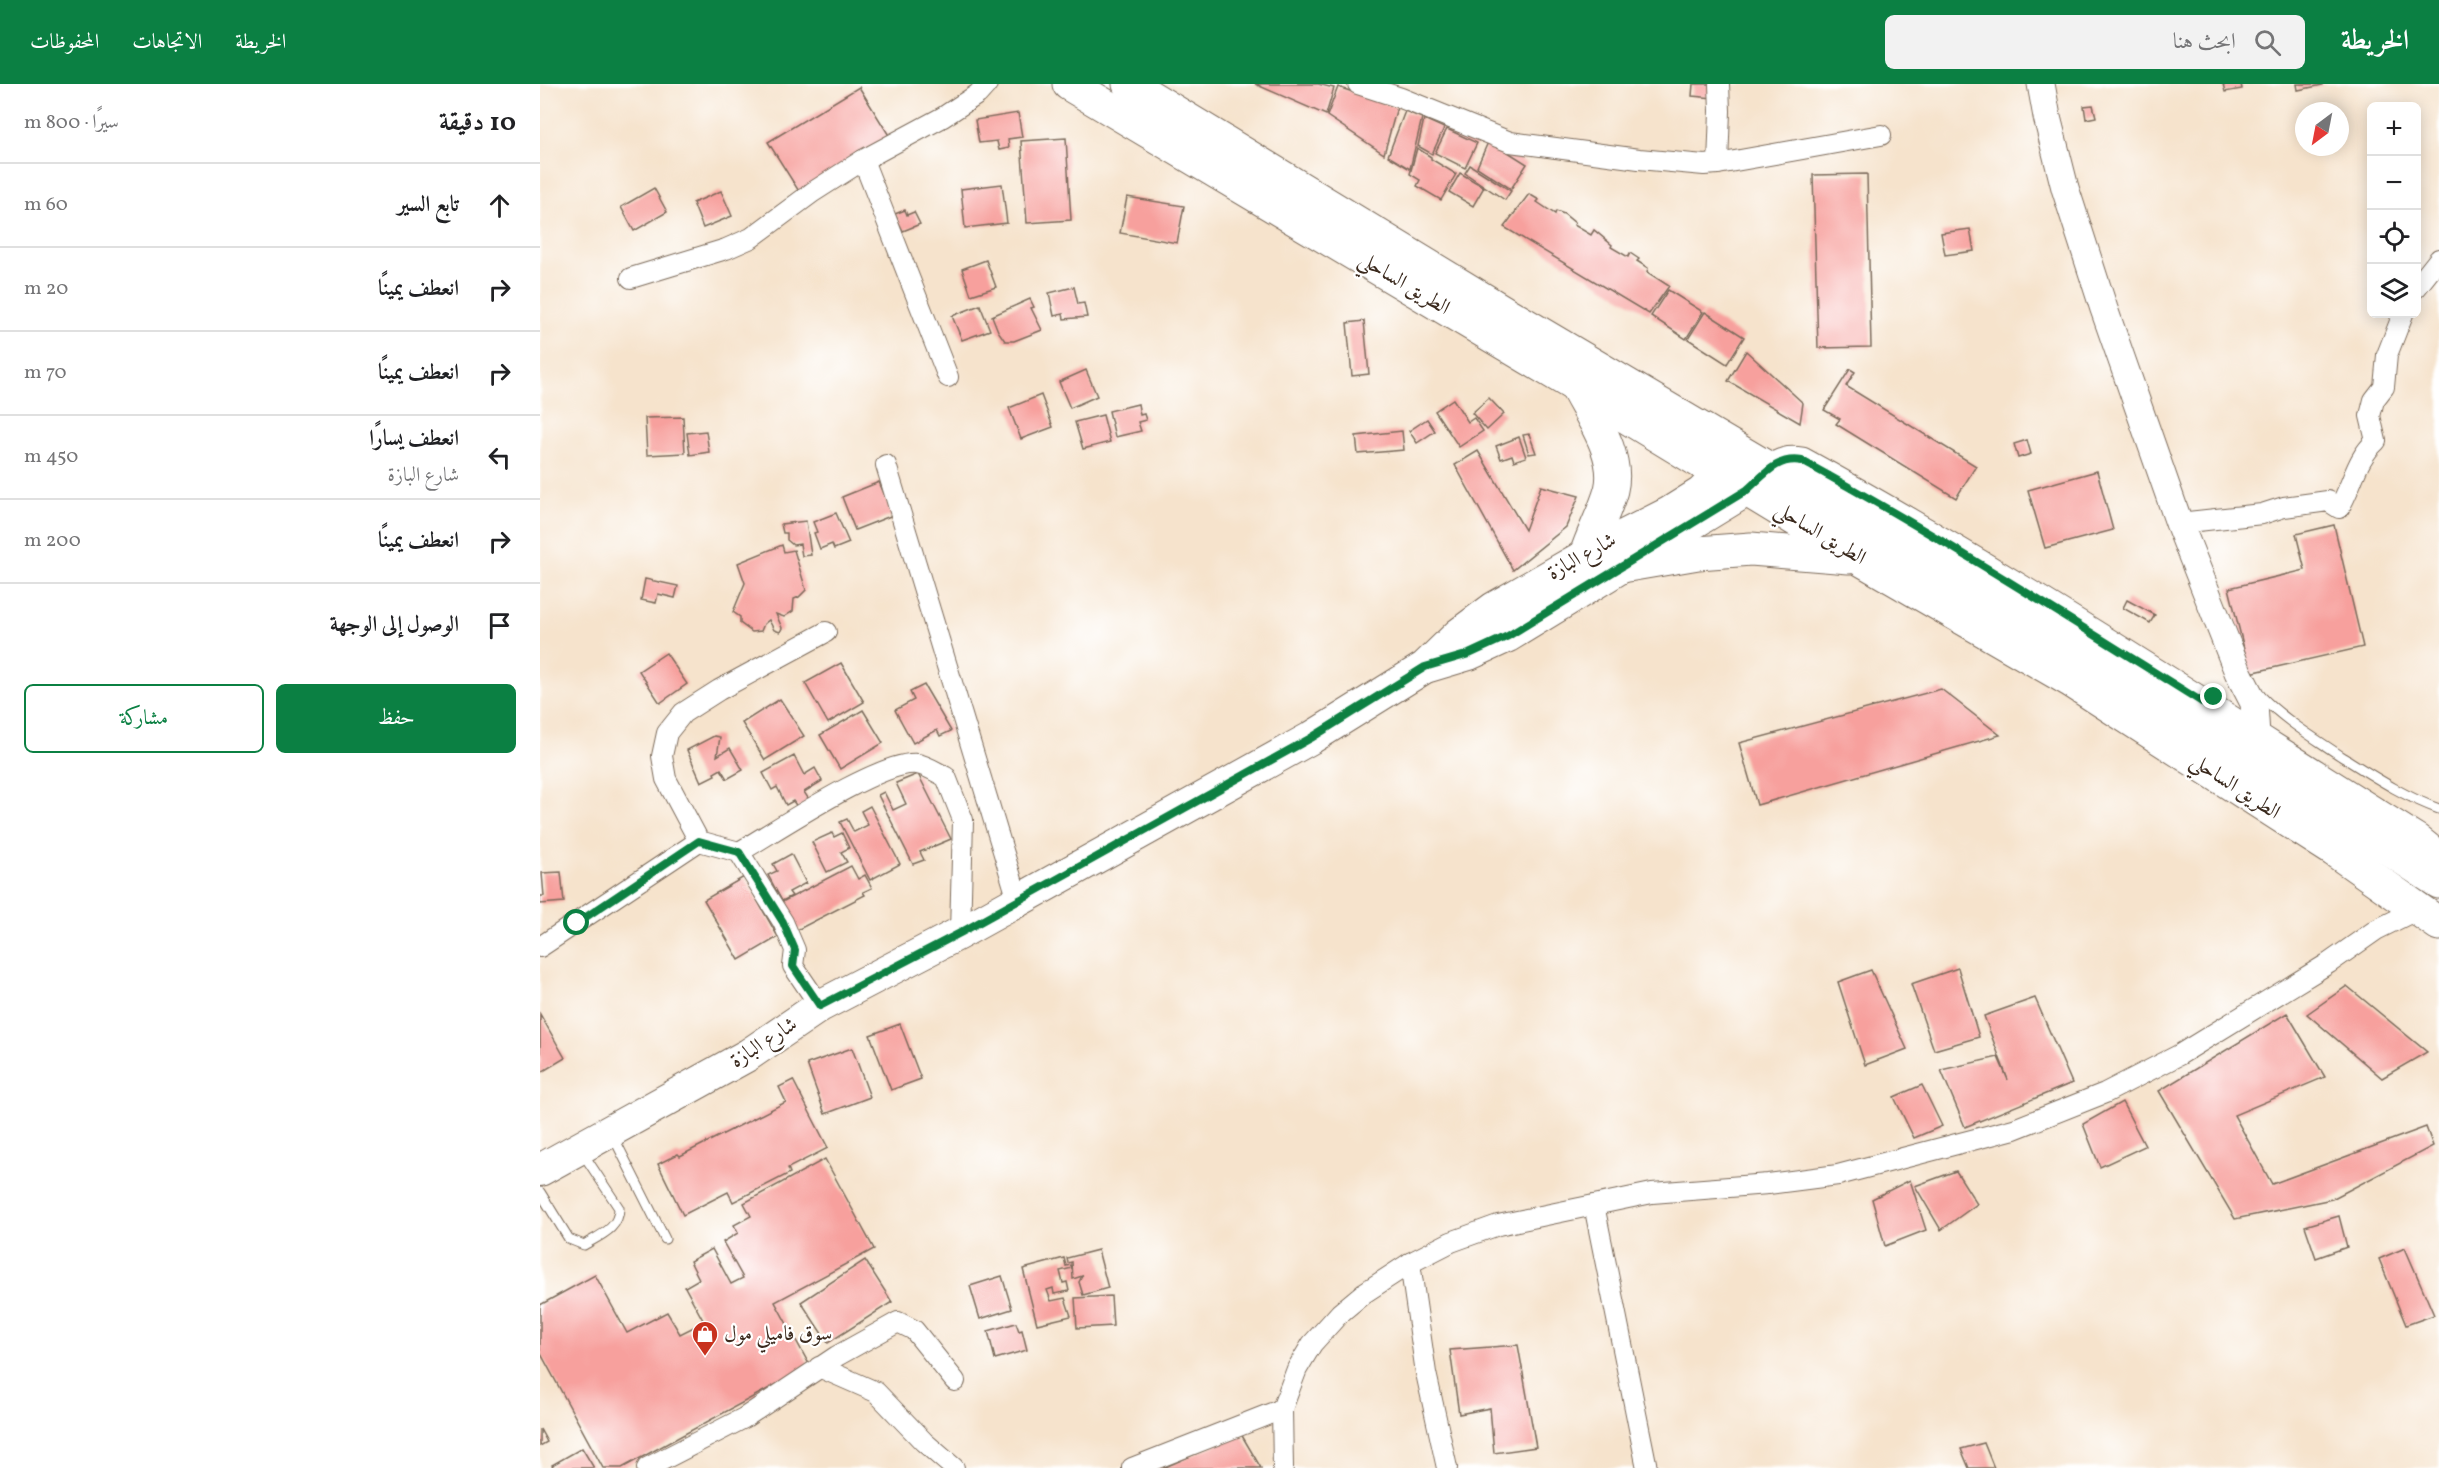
<!DOCTYPE html>
<html lang="ar">
<meta charset="utf-8">
<style>
body{margin:0;font-family:Vollkorn,Amiri,serif;background:#f2f2f2;color:#202124;direction:rtl}
.controls{position:absolute;right:18px;top:18px;display:grid;overflow:hidden;border-radius:9px;box-shadow:0 3px 15px #0003}
.controls button{width:54px;height:54px;display:grid;place-items:center;padding:0;border:0;border-bottom:2px solid #e0e0e0;background:#fff;color:#202124;font:30px sans-serif}
.compass{position:absolute;left:1755px;top:18px;width:54px;height:54px;border-radius:50%;background:#fff;box-shadow:0 3px 15px #0003;rotate:212deg}
.stop{position:absolute;width:18px;height:18px;margin:-14px;border:4px solid #0b8043;border-radius:50%;background:#fff}
.stop.end{background:#0b8043;border-color:#fff;box-shadow:0 2px 6px #0008}
.list{margin:0;padding:0;list-style:none}
h2{display:flex;justify-content:space-between;align-items:center;height:78px;margin:0;padding:0 24px;font-size:26px}
h2 small{font-size:20px;font-weight:400;color:#757577}
.list li{display:grid;grid-template-columns:39px 1fr auto;gap:18px;align-items:center;box-sizing:border-box;height:84px;padding:0 24px;border-top:2px solid #e0e0e0}
.list b{display:block;font-size:22px;white-space:nowrap}
.list p{margin:0;font-size:20px;white-space:nowrap;color:#757577}
.list em{font-size:20px;font-style:normal;color:#757577}
.actions{display:flex;gap:12px;padding:18px 24px}
.actions a{flex:1;padding:14px 0;border:2px solid #0b8043;border-radius:9px;text-align:center;font-size:21px;color:#0b8043}
.actions .main{background:#0b8043;color:#fff}
.icon{flex:none;width:33px;height:33px;fill:none;stroke:currentColor;stroke-width:2;stroke-linecap:round;stroke-linejoin:round}
.map{position:relative;flex:none;width:1899px;height:1384px;overflow:hidden;direction:ltr}
header{display:flex;align-items:center;gap:36px;box-sizing:border-box;height:84px;padding:0 30px;background:#0b8043;color:#fff}
header strong{font-size:28px}
nav{display:flex;gap:33px;margin-inline-start:auto;font-size:21px}
.search{width:420px;height:54px;background:#f2f2f2;display:flex;align-items:center;gap:15px;box-sizing:border-box;padding:0 21px;border-radius:9px;color:#757577;font-size:22px}
main{display:flex}
aside{flex:1;background:#fff}
.map>svg:first-child{display:block}
.building{fill:#f7a09d}
.lines{fill:none;stroke-linecap:round;stroke-linejoin:round}
.lane-casing{stroke:#7c6b5b;stroke-width:11}
.street-casing{stroke:#7c6b5b;stroke-width:22}
.secondary-casing{stroke:#7c6b5b;stroke-width:29}
.primary-casing{stroke:#7c6b5b;stroke-width:34}
.highway-casing{stroke:#7c6b5b;stroke-width:35}
.lane{stroke:#fff;stroke-width:9}
.street{stroke:#fff;stroke-width:20}
.secondary{stroke:#fff;stroke-width:27}
.primary{stroke:#fff;stroke-width:32}
.highway{stroke:#fff;stroke-width:33}
.route{stroke:#0b8043;stroke-width:8}
.labels{text-anchor:middle;dominant-baseline:central;stroke-width:4.5;stroke-linejoin:round;paint-order:stroke}
.street-label{font-size:21px;fill:#3b2a1e;stroke:#fff}
.poi-label{font-size:21px;fill:#3b2a1e;stroke:#fff;text-anchor:start}
</style>
<header>
<strong>الخريطة</strong>
<div class="search"><svg class="icon" aria-label="search" viewBox="0 0 24 24"><circle cx="10" cy="10" r="6"/><path d="M15 15l6 6"/></svg>ابحث هنا</div>
<nav><a>الخريطة</a><a>الاتجاهات</a><a>المحفوظات</a></nav>
</header>
<main>
<div class="map">
<svg width="1899" height="1384" viewBox="0 0 1899 1384">
<rect width="100%" height="100%" fill="#fff"/>
<filter id="ink" filterUnits="userSpaceOnUse"><feTurbulence type="fractalNoise" baseFrequency=".0167" numOctaves="2"/><feDisplacementMap in="SourceGraphic" scale="12" xChannelSelector="R" yChannelSelector="G"/><feConvolveMatrix kernelMatrix="1 2 1 2 8 2 1 2 1" color-interpolation-filters="sRGB"/></filter>
<filter id="wash" filterUnits="userSpaceOnUse"><feTurbulence type="fractalNoise" baseFrequency=".008" numOctaves="4" result="noise"/><feDisplacementMap in="SourceGraphic" scale="24" xChannelSelector="R" yChannelSelector="G"/><feGaussianBlur stdDeviation="1.35" result="paint"/><feColorMatrix in="noise" values="0 0 0 0 0 0 0 0 0 0 0 0 0 0 0 0 0 1.4 0 .05"/><feComposite in="paint" operator="in"/></filter>
<g filter="url(#wash)">
<rect width="100%" height="100%" fill="#f6e3cc"/>
<g id="blocks">
<g class="building">
<polygon points="715,0 778,0 794,4 786,31"/>
<polygon points="1153,0 1175,0 1174,14 1152,12"/>
<polygon points="1683,0 1701,0 1702,5 1685,8"/>
<polygon points="1757,0 1783,0 1783,1 1758,6"/>
<polygon points="319,3 350,53 260,109 228,58"/>
<polygon points="798,3 857,23 844,70 787,32"/>
<polygon points="1553,21 1556,33 1546,35 1544,22"/>
<polygon points="865,27 882,34 870,85 848,72"/>
<polygon points="478,29 482,53 468,55 469,64 459,66 457,57 439,59 435,36"/>
<polygon points="884,35 904,44 892,70 878,62"/>
<polygon points="907,45 937,59 925,84 895,69"/>
<polygon points="526,54 531,136 487,139 481,57"/>
<polygon points="949,56 987,80 971,105 937,83"/>
<polygon points="877,64 891,73 891,75 916,90 901,116 877,102 880,96 870,90"/>
<polygon points="930,81 971,107 965,116 925,89"/>
<polygon points="920,89 944,103 933,122 909,108"/>
<polygon points="1327,90 1331,263 1278,264 1273,91"/>
<polygon points="462,100 467,139 425,144 421,105"/>
<polygon points="114,104 127,128 94,147 81,123"/>
<polygon points="181,107 192,132 163,144 153,119"/>
<polygon points="989,110 999,116 997,118 1015,130 1016,127 1024,130 1035,139 1034,141 1051,151 1054,146 1072,161 1071,163 1088,173 1090,169 1099,175 1097,177 1108,184 1107,188 1129,202 1109,230 964,143"/>
<polygon points="587,113 644,122 637,159 580,149"/>
<polygon points="365,126 367,131 374,128 380,140 363,147 355,130"/>
<polygon points="1430,145 1434,167 1405,171 1401,149"/>
<polygon points="446,176 456,203 431,211 422,185"/>
<polygon points="534,203 538,220 544,219 547,233 524,235 523,230 514,232 509,209"/>
<polygon points="1128,206 1163,228 1146,255 1111,232"/>
<polygon points="490,215 494,223 491,224 502,246 474,257 465,257 458,247 452,232"/>
<polygon points="440,221 450,246 422,256 412,232"/>
<polygon points="1165,228 1204,253 1187,280 1148,255"/>
<polygon points="824,237 829,290 812,292 807,239"/>
<polygon points="1206,267 1263,319 1260,339 1188,297"/>
<polygon points="1310,285 1315,288 1306,302 1436,382 1416,414 1296,340 1300,335 1284,326"/>
<polygon points="546,286 557,312 530,324 519,298"/>
<polygon points="501,311 513,343 481,355 469,324"/>
<polygon points="949,314 964,330 947,346 932,329"/>
<polygon points="913,315 928,338 934,334 943,347 919,363 895,327"/>
<polygon points="598,320 600,331 604,330 606,336 598,338 601,347 575,353 569,327"/>
<polygon points="563,331 570,358 543,365 535,338"/>
<polygon points="143,333 145,369 107,371 105,334"/>
<polygon points="887,335 895,347 877,359 869,347"/>
<polygon points="166,347 169,368 150,371 147,349"/>
<polygon points="862,347 864,366 818,370 816,352"/>
<polygon points="989,350 996,369 989,370 983,351"/>
<polygon points="979,353 986,373 974,377 972,371 961,375 956,362"/>
<polygon points="1487,356 1491,370 1478,374 1474,360"/>
<polygon points="938,367 985,446 1001,402 1039,412 1026,443 973,486 915,381"/>
<polygon points="1557,387 1573,446 1505,464 1488,406"/>
<polygon points="339,398 353,431 315,446 302,413"/>
<polygon points="296,429 309,459 294,465 292,460 280,465 274,449 277,448 273,438"/>
<polygon points="266,437 271,471 262,472 260,460 253,461 247,456 247,449 243,449 241,440"/>
<polygon points="1794,441 1823,563 1710,589 1689,504 1765,486 1756,450"/>
<polygon points="242,461 244,468 254,466 266,506 259,513 254,515 253,527 244,533 236,530 242,544 240,548 234,546 229,536 224,540 221,547 212,548 200,539 200,533 193,528 205,499 198,479"/>
<polygon points="105,495 138,502 135,514 118,510 116,519 101,516"/>
<polygon points="1587,516 1615,531 1610,539 1583,524"/>
<polygon points="126,569 147,600 120,619 99,587"/>
<polygon points="301,579 324,618 288,639 265,599"/>
<polygon points="384,601 411,647 400,652 397,646 373,659 355,626 374,616 370,608"/>
<polygon points="1401,605 1460,651 1217,721 1199,659"/>
<polygon points="240,615 264,652 225,676 202,639"/>
<polygon points="323,626 343,659 300,685 280,651"/>
<polygon points="174,652 180,653 177,672 190,664 203,686 187,695 181,685 174,689 175,691 161,698 147,666"/>
<polygon points="254,672 264,691 275,684 282,697 264,708 270,717 258,724 253,717 246,721 237,703 232,706 223,689"/>
<polygon points="378,690 411,755 380,768 384,776 373,780 338,711 344,708 353,726 366,720 356,699"/>
<polygon points="330,722 360,780 330,796 300,738 307,735 314,748 328,741 321,727"/>
<polygon points="292,749 294,753 302,749 309,764 301,768 307,778 287,788 272,758"/>
<polygon points="251,770 266,799 249,808 252,812 242,817 228,791 237,787 233,780"/>
<polygon points="311,782 318,795 325,791 332,804 323,808 325,811 257,846 242,818"/>
<polygon points="21,788 24,818 0,820 0,812 4,812 2,789"/>
<polygon points="204,793 238,853 199,876 164,816"/>
<polygon points="1418,884 1439,953 1394,966 1371,900"/>
<polygon points="1331,886 1367,965 1325,981 1298,898"/>
<polygon points="1807,902 1887,968 1842,994 1767,930"/>
<polygon points="1495,914 1532,999 1425,1043 1401,986 1458,973 1468,996 1444,932"/>
<polygon points="1747,929 1785,993 1694,1031 1732,1100 1886,1043 1893,1062 1792,1115 1695,1135 1619,1007"/>
<polygon points="0,930 25,974 0,989"/>
<polygon points="360,940 381,995 351,1006 330,951"/>
<polygon points="312,964 330,1013 285,1030 267,980"/>
<polygon points="253,996 288,1064 248,1084 250,1089 193,1118 188,1108 143,1131 118,1080 138,1070 140,1072 246,1018 239,1003"/>
<polygon points="1382,1001 1402,1042 1374,1054 1354,1013"/>
<polygon points="1582,1018 1605,1062 1560,1083 1543,1040"/>
<polygon points="285,1075 334,1165 235,1218 270,1282 82,1384 63,1384 0,1268 0,1221 55,1191 87,1249 127,1228 140,1250 164,1238 145,1203 159,1195 150,1177 172,1165 191,1200 203,1194 183,1158 198,1149 194,1141 211,1132 204,1119"/>
<polygon points="1416,1087 1437,1120 1401,1146 1375,1102"/>
<polygon points="1370,1096 1386,1146 1345,1162 1332,1115"/>
<polygon points="1799,1132 1807,1163 1776,1174 1765,1142"/>
<polygon points="1865,1164 1894,1231 1866,1241 1839,1175"/>
<polygon points="558,1166 568,1204 543,1211 539,1198 542,1192 533,1195 532,1178 528,1179 527,1174"/>
<polygon points="524,1174 526,1182 531,1181 532,1184 520,1187 523,1199 527,1198 529,1207 514,1210 513,1204 507,1206 511,1217 525,1214 531,1232 497,1240 483,1185"/>
<polygon points="325,1176 352,1218 288,1259 261,1218"/>
<polygon points="462,1192 472,1225 440,1235 430,1202"/>
<polygon points="571,1212 573,1242 537,1244 535,1214"/>
<polygon points="476,1239 479,1247 482,1246 487,1266 455,1275 448,1247"/>
<polygon points="978,1261 996,1363 954,1369 950,1324 919,1330 910,1266"/>
<polygon points="0,1345 7,1358 0,1362"/>
<polygon points="701,1350 721,1384 623,1384"/>
<polygon points="1444,1359 1454,1384 1429,1384 1421,1365"/>
<polygon points="42,1364 54,1384 14,1384 12,1381"/>
</g>
</g>
</g>
<g filter="url(#ink)">
<use href="#blocks" fill-opacity="0" stroke="#7c6b5b" stroke-width="1.5"/>
<g class="lines">
<g class="lane-casing">
<g id="lane">
<path d="M1720,611C1744,636 1773,653 1801,672C1833,692 1863,712 1899,725"/>
<polyline points="73,1052 125,1155"/>
<path d="M0,1108L29,1155L44,1161C60,1151 79,1145 79,1124L42,1068"/>
</g>
</g>
<g class="street-casing">
<g id="street">
<polyline points="818,0 861,14 970,58 1099,75 1164,81 1178,80 1341,51"/>
<polyline points="323,76 408,293"/>
<polyline points="1178,80 1180,27 1179,0"/>
<polyline points="91,194 186,165 211,154 273,108 323,76 403,33 438,10 447,0"/>
<polyline points="1876,204 1899,175"/>
<polyline points="346,381 478,816"/>
<path d="M1639,439L1722,430L1744,423L1788,417L1799,424C1813,401 1815,376 1836,357L1830,332L1834,316L1844,303L1847,271L1863,230"/>
<path d="M199,768C235,747 341,676 377,680C386,681 398,689 406,693L423,736L420,849"/>
<polyline points="0,863 159,757"/>
<polyline points="280,922 253,882 255,866 243,838 199,768 159,757 126,695 122,672 127,649 143,629 179,606 286,548"/>
<polyline points="1054,1121 1107,1384"/>
<polyline points="870,1179 886,1289 907,1384"/>
<polyline points="279,1283 336,1308 384,1358 414,1384"/>
<polyline points="107,1384 204,1334 297,1272 358,1238 374,1246 415,1297"/>
<polyline points="592,1384 742,1325"/>
<polyline points="743,1384 742,1325 757,1285 772,1260 800,1229 824,1209 870,1179 911,1158 958,1141 1112,1109 1228,1100 1298,1091 1474,1045 1565,1009 1639,971 1789,879 1836,846 1878,825"/>
</g>
</g>
<g class="secondary-casing">
<g id="secondary">
<polyline points="1501,0 1507,33 1525,104 1564,225 1639,439 1698,588 1714,619 1716,652"/>
<path d="M1230,385C1241,377 1248,375 1262,377C1473,493 1674,626 1878,754L1899,771"/>
</g>
</g>
<g class="primary-casing">
<g id="primary">
<polyline points="889,582 929,570 968,552 1207,406 1224,390"/>
<polyline points="0,1086 208,971 280,922 420,849 771,654 885,583 919,550 954,524 1046,471 1129,429 1161,409 1199,371"/>
</g>
</g>
<g class="highway-casing">
<g id="highway">
<polyline points="529,0 1036,302 1319,474 1530,596 1794,766 1899,840"/>
<polyline points="589,0 967,230 1547,573 1762,708 1899,798"/>
<path d="M1036,302C1051,332 1080,371 1071,406C1065,428 1053,449 1046,471"/>
<polyline points="1082,482 1158,469 1211,465 1309,473"/>
</g>
</g>
<use href="#lane" class="lane"/>
<use href="#street" class="street"/>
<use href="#secondary" class="secondary"/>
<use href="#primary" class="primary"/>
<use href="#highway" class="highway"/>
</g>
</g>
<g class="lines" filter="url(#ink)">
<path class="route" d="M37,839L159,757L199,768L243,838L255,866L253,882L280,922L420,849L771,654L885,583L929,570L968,552L1207,406C1224,391 1238,372 1262,377C1400,452 1532,537 1665,620L1674,613"/>
</g>
<defs>
<g id="shop-pin" transform="scale(1.35)"><path d="M0 17L-7.5 6A9.5 9.5 0 1 1 7.5 6Z" fill="#c8321e" stroke="#fff"/><path d="M-5-2.5h2.3a2.7 3.5 0 0 1 5.4 0H5L5.5 6h-11ZM-1.5-2.5h3a1.5 2.3 0 0 0-3 0Z" fill="#fff"/></g>
</defs>
<g fill-rule="evenodd">
<use href="#shop-pin" x="165" y="1250"/>
</g>
<g class="labels">
<g class="street-label">
<text transform="translate(864 200) rotate(31)">الطريق الساحلي</text>
<text transform="translate(1280 450) rotate(31)">الطريق الساحلي</text>
<text transform="translate(1042 473) rotate(-29)">شارع البازة</text>
<text transform="translate(1695 703) rotate(33)">الطريق الساحلي</text>
<text transform="translate(224 959) rotate(-33)">شارع البازة</text>
</g>
<g class="poi-label">
<text x="184" y="1250">سوق فاميلي مول</text>
</g>
</g>
</svg>
<div class="controls">
<button>+</button>
<button>−</button>
<button><svg class="icon" aria-label="locate" viewBox="0 0 24 24"><circle cx="12" cy="12" r="6"/><path d="M12 2v4M12 18v4M2 12h4M18 12h4"/></svg></button>
<button><svg class="icon" aria-label="layers" viewBox="0 0 24 24"><path d="M12 4l9 5-9 5-9-5zM3 14l9 5 9-5"/></svg></button>
</div>
<svg class="compass" viewBox="-18 -18 36 36"><path d="M0-13l5 13h-10z" fill="#e53935"/><path d="M0 13l5-13h-10z" fill="#757577"/></svg>
<div class="stop" style="left:37px;top:839px"></div>
<div class="stop end" style="left:1674px;top:613px"></div>
</div>
<aside>
<h2>10 دقيقة<small>سيرًا · 800 m</small></h2>
<ul class="list">
<li><svg class="icon" aria-label="ahead" viewBox="0 0 24 24"><path d="M12 20V5M6 11l6-6 6 6"/></svg><div><b>تابع السير</b></div><em>60 m</em></li>
<li><svg class="icon" aria-label="right" viewBox="0 0 24 24"><path d="M7 20v-9h11M14 6l5 5-5 5"/></svg><div><b>انعطف يمينًا</b></div><em>20 m</em></li>
<li><svg class="icon" aria-label="right" viewBox="0 0 24 24"><path d="M7 20v-9h11M14 6l5 5-5 5"/></svg><div><b>انعطف يمينًا</b></div><em>70 m</em></li>
<li><svg class="icon" aria-label="left" viewBox="0 0 24 24"><path d="M17 20v-9H6M10 6l-5 5 5 5"/></svg><div><b>انعطف يسارًا</b><p>شارع البازة</p></div><em>450 m</em></li>
<li><svg class="icon" aria-label="right" viewBox="0 0 24 24"><path d="M7 20v-9h11M14 6l5 5-5 5"/></svg><div><b>انعطف يمينًا</b></div><em>200 m</em></li>
<li><svg class="icon" aria-label="arrive" viewBox="0 0 24 24"><path d="M6 21V4h12l-3 4 3 4H6"/></svg><div><b>الوصول إلى الوجهة</b></div></li>
</ul>
<div class="actions"><a class="main">حفظ</a><a>مشاركة</a></div>
</aside>
</main>
